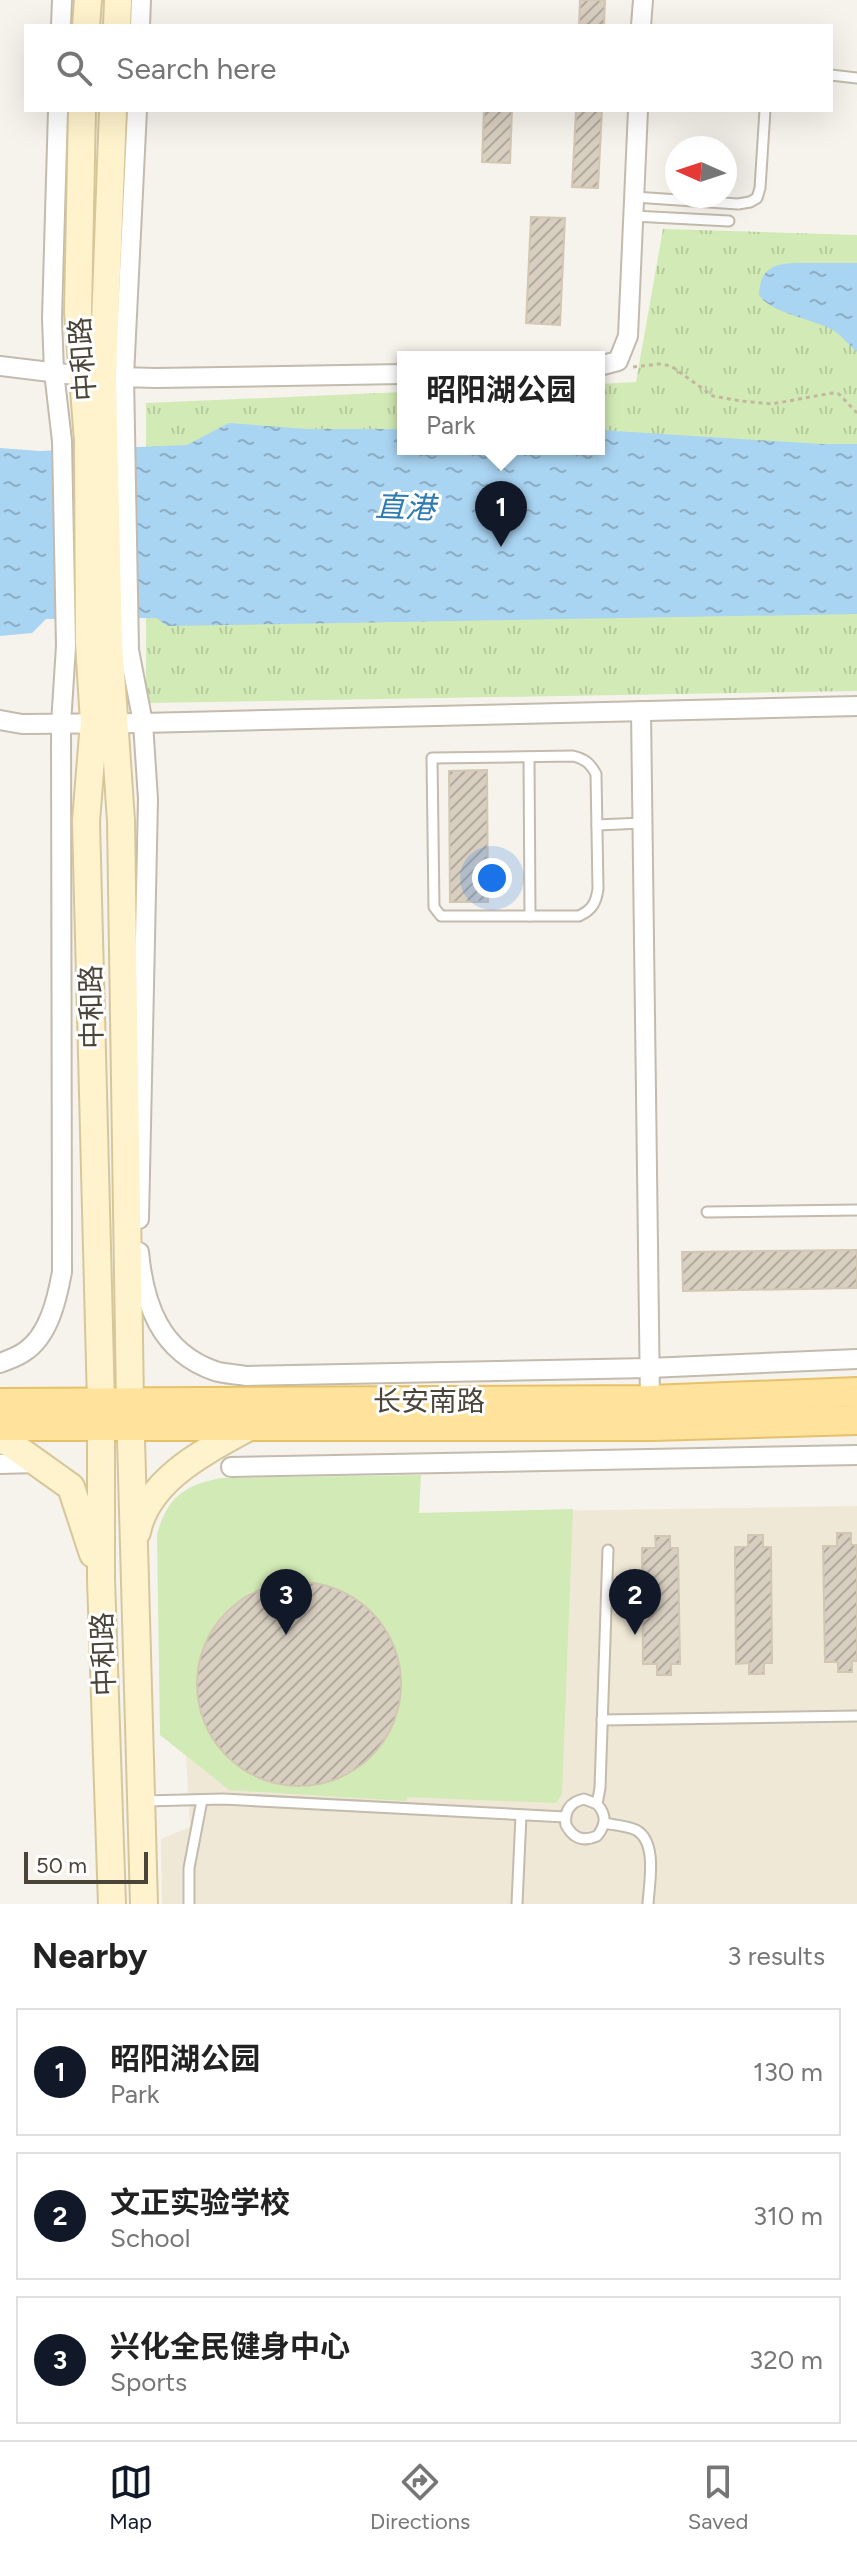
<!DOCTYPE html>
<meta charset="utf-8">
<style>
body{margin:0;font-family:Figtree,"Noto Sans SC",sans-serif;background:#f6f6f6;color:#222}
.compass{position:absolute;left:665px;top:136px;width:72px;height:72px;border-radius:50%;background:#fff;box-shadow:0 8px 32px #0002;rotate:273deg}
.scale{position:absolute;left:24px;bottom:20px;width:124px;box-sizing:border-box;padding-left:8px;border:4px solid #4b4439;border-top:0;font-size:22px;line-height:28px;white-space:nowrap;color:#4b4439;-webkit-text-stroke:6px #fff;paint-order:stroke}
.you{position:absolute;left:492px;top:878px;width:28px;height:28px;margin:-20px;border:6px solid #fff;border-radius:50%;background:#1a73e8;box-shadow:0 0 0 12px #1a73e833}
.badge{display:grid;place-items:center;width:52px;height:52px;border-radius:50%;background:#111827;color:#fff;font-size:26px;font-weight:700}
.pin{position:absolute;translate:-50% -66px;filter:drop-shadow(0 2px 4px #0008)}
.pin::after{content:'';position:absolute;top:42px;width:28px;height:24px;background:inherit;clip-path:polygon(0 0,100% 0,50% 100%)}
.popup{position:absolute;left:397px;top:351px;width:208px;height:104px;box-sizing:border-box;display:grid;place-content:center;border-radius:0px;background:#fff;filter:drop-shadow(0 2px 6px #0005);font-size:26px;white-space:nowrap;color:#767676}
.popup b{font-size:30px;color:#222}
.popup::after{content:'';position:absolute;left:50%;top:100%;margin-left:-16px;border:16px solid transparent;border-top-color:#fff}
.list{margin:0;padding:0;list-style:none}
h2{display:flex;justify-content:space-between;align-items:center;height:104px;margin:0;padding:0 32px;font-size:34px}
h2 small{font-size:26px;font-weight:400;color:#767676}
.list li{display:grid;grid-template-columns:52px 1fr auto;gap:24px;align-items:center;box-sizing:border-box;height:128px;margin:0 16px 16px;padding:0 16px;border:2px solid #e0e0e0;border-radius:0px}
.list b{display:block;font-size:30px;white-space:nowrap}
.list p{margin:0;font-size:26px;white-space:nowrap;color:#767676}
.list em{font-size:26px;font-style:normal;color:#767676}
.icon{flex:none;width:44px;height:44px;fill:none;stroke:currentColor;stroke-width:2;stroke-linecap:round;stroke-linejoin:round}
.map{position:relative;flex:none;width:857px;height:1904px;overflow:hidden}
.search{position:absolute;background:#fff;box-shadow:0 8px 32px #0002;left:24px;right:24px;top:24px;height:88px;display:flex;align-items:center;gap:20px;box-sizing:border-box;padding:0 28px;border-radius:0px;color:#767676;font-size:30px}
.sheet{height:536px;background:#fff}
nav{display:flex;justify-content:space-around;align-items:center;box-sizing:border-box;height:112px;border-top:2px solid #e0e0e0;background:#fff;font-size:22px;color:#767676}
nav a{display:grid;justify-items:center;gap:4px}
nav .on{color:#111827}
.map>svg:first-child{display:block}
.education{fill:#efe8d6}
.grass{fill:url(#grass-tufts)}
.pitch{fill:#d2eab5}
.water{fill:url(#water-ripples)}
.building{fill:url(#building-hatch);stroke:#d3c7b4;stroke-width:2}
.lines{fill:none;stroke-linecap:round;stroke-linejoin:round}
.lane-casing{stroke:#c2bbae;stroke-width:13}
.street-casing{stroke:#c2bbae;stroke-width:22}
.secondary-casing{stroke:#d6c79b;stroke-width:30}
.primary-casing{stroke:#e6c16a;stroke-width:32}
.path{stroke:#c4b79f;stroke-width:3;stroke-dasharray:4 4;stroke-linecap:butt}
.lane{stroke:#fff;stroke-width:9}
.street{stroke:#fff;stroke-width:18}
.secondary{stroke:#fff3cd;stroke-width:26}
.primary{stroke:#ffe39c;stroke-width:28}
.labels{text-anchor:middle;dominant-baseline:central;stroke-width:6;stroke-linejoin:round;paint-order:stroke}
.street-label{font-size:28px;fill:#4b4439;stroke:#fff}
.water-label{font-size:30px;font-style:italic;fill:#2e7ab2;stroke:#fff}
</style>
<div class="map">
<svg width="857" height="1904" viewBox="0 0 857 1904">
<defs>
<pattern id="grass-tufts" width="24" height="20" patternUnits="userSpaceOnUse" patternTransform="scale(2)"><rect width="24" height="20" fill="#d2eab5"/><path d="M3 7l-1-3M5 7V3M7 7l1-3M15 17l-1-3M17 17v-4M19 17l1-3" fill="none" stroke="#b6ca9c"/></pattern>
<pattern id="water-ripples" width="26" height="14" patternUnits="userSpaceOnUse" patternTransform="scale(2)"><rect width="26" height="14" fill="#a9d4f2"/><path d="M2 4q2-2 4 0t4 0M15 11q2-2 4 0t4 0" fill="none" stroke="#8caec5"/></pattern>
<pattern id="building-hatch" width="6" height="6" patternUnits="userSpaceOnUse" patternTransform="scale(2)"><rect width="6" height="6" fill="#d8cfc1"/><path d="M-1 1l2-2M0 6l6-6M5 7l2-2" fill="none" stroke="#b1aa9e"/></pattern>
</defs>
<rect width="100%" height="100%" fill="#f6f3ec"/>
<polygon class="education" points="857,1506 857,1904 162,1904 161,1839 190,1827 186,1756 229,1790 419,1513"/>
<polygon class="grass" points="663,229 857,235 857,691 146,703 146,403 403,392 403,449 599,449 599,384 636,382"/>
<path class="pitch" d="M421,1475L419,1513L573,1509L562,1794L556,1803L407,1797V1801L229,1790L160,1735L157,1534C168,1497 183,1486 220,1478Z"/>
<g class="water">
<path d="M819,263H857V352C849,345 842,336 833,330C813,319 771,313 759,295C760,257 790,264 819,263Z"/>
<polygon points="229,423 306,429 403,429 403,449 599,449 599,430 821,444 857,444 857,614 168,626 156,618 46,619 32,633 0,636 0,448 40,451 187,445"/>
</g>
<g class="building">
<polygon points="580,0 605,0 604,26 579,26"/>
<polygon points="484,110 512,110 510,163 482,162"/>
<polygon points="576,110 602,110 598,188 572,187"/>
<polygon points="531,217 565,218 560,325 526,323"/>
<polygon points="487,770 488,902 450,902 449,771"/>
<polygon points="857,1250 857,1288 683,1291 682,1252"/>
<polygon points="837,1533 851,1533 851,1545 857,1545 857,1661 852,1661 852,1672 838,1672 838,1662 825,1662 823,1546 837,1546"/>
<polygon points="748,1535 763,1535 763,1547 771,1547 772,1663 764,1663 764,1674 749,1674 749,1663 736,1664 735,1547 748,1547"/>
<polygon points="655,1536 670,1536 670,1548 678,1548 680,1664 671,1664 671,1675 657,1675 657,1664 643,1664 642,1548 656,1548"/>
<circle cx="299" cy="1684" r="102"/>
</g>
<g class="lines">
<g class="lane-casing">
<g id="lane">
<polyline points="831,75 857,78"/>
<polyline points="634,197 738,204 750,202 757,198 760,188 765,110"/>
<polyline points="633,216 729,221"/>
<path d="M573,756C585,759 590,763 596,774L598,889C596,903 592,910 579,916H441L434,907L432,758Z"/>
<polyline points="529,757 530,916"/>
<polyline points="597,825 642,823"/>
<polyline points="707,1212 857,1210"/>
<polyline points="602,1720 857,1716"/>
<polyline points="145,1801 223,1799 565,1817"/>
<path d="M597,1804L584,1799C570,1802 564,1811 566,1825C573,1838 583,1842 597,1836C606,1825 607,1815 597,1804L600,1788L608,1550"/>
<path d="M604,1823C614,1825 628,1826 636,1830C658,1842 649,1884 648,1904"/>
<polyline points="189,1904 189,1868 202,1800"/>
<polyline points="517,1904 521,1815"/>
</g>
</g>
<g class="street-casing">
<g id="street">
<polyline points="61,26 62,0"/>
<polyline points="140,26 141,0"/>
<polyline points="641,26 643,0"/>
<polyline points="137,110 124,376 129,650 143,723 148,799 139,1219"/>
<polyline points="0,366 83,376 156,378 403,374"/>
<polyline points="599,366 618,361 628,336 638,110"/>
<polyline points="641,711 650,1400"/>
<polyline points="0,720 22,724 143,723 857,706"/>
<path d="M139,1252C144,1304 160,1352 215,1371C224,1374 236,1374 246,1376L649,1368L857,1359"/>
<path d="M0,1363C8,1360 17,1357 24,1352C49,1336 57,1299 62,1272L61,724L66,646L62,441L54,372L52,318L58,110"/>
<polyline points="0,1464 37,1463"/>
<polyline points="231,1467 857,1455"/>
</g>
</g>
<g class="secondary-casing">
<g id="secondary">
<polyline points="86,26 88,0"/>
<polyline points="117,26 118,0"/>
<polyline points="82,110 78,312 88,441 89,643 94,722 86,821 101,1403 101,1579 112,1904"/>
<polyline points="113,110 103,377 109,644 121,821 130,1403 144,1904"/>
<polyline points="0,1440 8,1442 71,1487 93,1554"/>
<path d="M137,1532C148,1478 208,1450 251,1426"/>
</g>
</g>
<g class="primary-casing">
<g id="primary">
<polyline points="0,1403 650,1400 857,1392"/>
<polyline points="0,1426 653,1426 857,1420"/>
</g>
</g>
<polyline class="path" points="633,367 660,364 671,366 713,396 741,401 772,404 832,393 839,394 857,413"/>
<use href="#lane" class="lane"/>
<use href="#street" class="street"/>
<use href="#secondary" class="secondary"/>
<use href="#primary" class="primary"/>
</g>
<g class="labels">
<g class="street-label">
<text transform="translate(82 359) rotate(-94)">中和路</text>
<text transform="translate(91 1007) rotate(-91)">中和路</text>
<text x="429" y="1401">长安南路</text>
<text transform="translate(103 1654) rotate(-92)">中和路</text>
</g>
<g class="water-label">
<text transform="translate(405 507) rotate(2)">直港</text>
</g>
</g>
</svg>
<svg class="compass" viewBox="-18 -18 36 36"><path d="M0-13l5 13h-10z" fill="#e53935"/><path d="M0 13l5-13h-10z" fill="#767676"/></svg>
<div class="scale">50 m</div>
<div class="you"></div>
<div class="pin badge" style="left:501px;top:547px">1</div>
<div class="popup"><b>昭阳湖公园</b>Park</div>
<div class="pin badge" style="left:635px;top:1635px">2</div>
<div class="pin badge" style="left:286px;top:1635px">3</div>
<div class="search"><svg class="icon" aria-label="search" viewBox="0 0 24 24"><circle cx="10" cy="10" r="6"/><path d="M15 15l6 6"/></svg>Search here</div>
</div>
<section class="sheet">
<h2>Nearby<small>3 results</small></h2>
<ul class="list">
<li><span class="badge">1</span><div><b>昭阳湖公园</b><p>Park</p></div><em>130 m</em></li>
<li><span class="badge">2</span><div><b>文正实验学校</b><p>School</p></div><em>310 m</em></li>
<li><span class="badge">3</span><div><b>兴化全民健身中心</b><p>Sports</p></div><em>320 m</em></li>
</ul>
</section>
<nav>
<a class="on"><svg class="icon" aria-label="map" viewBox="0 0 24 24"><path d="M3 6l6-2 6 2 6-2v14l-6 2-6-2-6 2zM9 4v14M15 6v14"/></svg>Map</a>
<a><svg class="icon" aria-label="directions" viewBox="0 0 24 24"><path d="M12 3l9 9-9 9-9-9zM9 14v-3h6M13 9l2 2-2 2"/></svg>Directions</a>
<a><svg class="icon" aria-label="saved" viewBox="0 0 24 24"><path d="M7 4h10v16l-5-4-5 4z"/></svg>Saved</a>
</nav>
